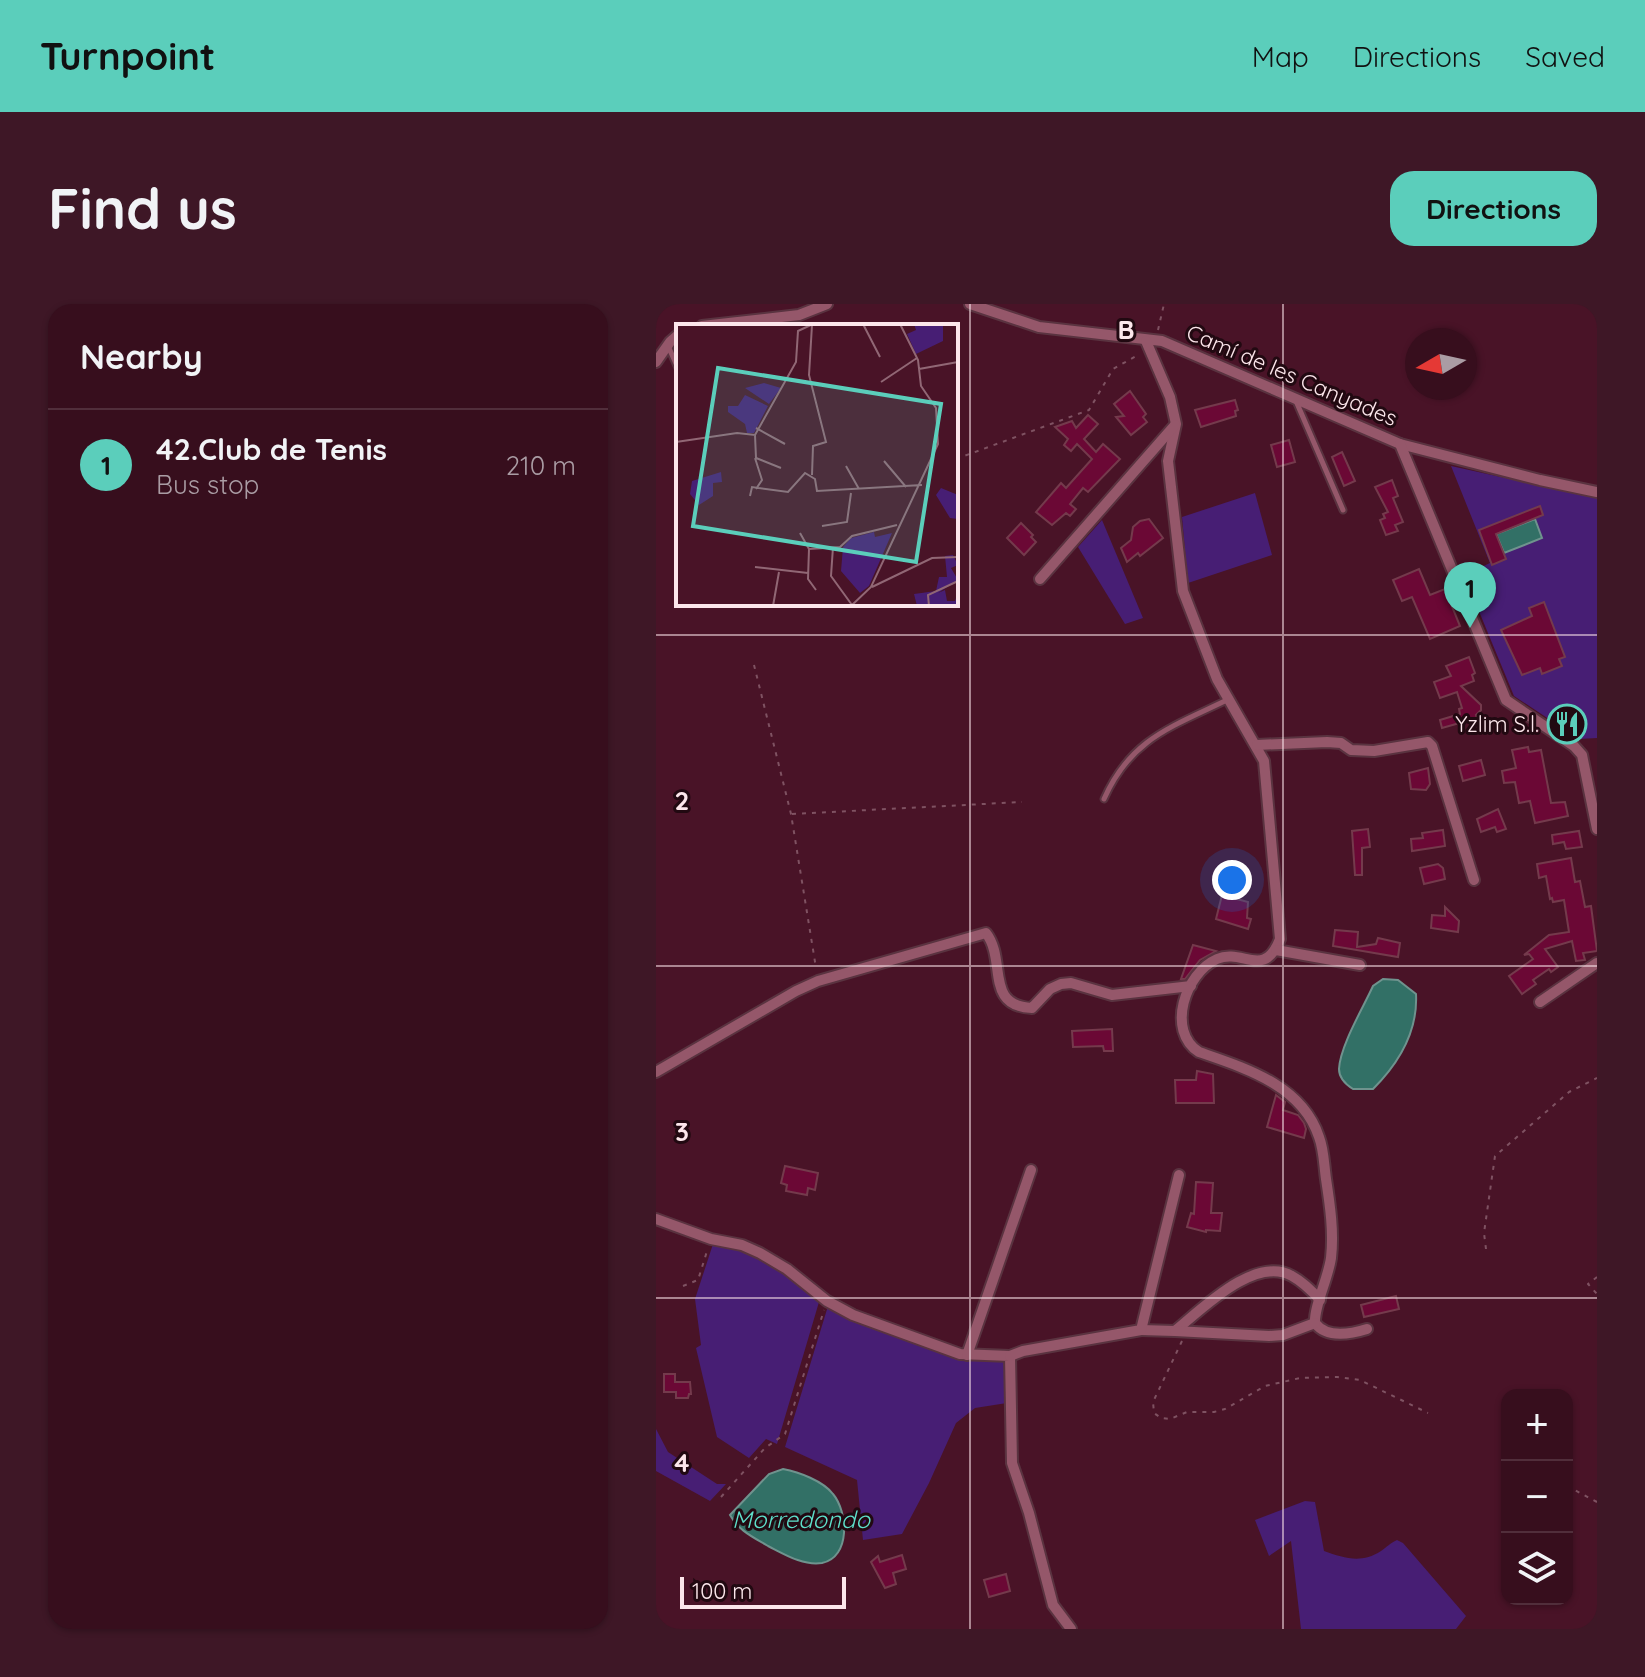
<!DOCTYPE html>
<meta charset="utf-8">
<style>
body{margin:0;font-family:Quicksand,sans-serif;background:#3e1726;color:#f1f3f6}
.controls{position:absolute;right:24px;bottom:24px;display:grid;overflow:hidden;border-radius:16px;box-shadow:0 2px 6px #0004}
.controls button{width:72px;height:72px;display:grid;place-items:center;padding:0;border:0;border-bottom:2px solid #512e3b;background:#370e1d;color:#f1f3f6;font:40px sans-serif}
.compass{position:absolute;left:749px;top:24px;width:72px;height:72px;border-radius:50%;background:#370e1d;box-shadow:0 2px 6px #0004;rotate:261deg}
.scale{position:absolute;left:24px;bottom:20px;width:166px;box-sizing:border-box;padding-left:8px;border:4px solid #fce6eb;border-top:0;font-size:22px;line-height:28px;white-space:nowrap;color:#fce6eb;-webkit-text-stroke:6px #210911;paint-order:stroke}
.you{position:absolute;left:576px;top:576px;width:28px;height:28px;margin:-20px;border:6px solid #fff;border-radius:50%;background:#1a73e8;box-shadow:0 0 0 12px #1a73e833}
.badge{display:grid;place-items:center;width:52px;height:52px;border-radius:50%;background:#5bcebb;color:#111;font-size:26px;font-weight:700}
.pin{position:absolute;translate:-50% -66px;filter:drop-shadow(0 2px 4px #0008)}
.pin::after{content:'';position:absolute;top:42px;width:28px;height:24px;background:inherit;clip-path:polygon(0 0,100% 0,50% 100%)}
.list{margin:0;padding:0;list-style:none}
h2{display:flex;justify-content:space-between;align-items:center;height:104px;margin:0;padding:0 32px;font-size:34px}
h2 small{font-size:26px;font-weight:400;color:#aa9ca4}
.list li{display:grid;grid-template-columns:52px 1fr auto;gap:24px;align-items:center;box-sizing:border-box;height:112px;padding:0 32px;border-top:2px solid #512e3b}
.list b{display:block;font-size:30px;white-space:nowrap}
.list p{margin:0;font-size:26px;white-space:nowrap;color:#aa9ca4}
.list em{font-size:26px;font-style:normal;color:#aa9ca4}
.icon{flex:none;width:44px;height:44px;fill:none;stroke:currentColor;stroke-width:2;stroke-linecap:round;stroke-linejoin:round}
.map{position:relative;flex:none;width:941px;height:1325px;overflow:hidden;border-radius:24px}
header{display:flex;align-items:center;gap:48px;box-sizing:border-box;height:112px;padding:0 40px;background:#5bcebb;color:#111}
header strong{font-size:38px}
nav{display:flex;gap:44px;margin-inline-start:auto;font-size:28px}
.intro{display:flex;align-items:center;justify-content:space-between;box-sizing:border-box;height:192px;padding:0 48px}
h1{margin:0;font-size:56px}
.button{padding:20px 36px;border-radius:24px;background:#5bcebb;color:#111;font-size:28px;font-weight:700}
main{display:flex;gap:48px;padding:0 48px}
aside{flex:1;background:#370e1d;border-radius:24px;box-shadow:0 2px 6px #0004}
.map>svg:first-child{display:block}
.green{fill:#471e74}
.water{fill:#327066;stroke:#6f938e;stroke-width:2}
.building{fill:#6b0835;stroke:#743a4c;stroke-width:2}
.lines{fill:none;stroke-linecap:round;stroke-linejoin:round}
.lane-casing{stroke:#5a3340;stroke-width:9}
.street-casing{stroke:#5a3340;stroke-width:14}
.path{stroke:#7f5262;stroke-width:2;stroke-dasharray:4 6;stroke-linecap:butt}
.lane{stroke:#95576a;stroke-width:5}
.street{stroke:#95576a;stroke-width:10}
.grid{fill:none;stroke:#fce6eb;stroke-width:2;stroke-opacity:0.55}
.labels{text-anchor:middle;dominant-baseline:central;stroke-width:6;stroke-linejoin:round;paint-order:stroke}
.street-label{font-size:22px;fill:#fce6eb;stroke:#210911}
.poi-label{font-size:22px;fill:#fce6eb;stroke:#210911;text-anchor:end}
.water-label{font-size:24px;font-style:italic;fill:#5edfca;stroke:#210911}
.inset-road{fill:none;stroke:#916775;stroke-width:2}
.view{fill:#5bcebb;fill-opacity:0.15;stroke:#5bcebb;stroke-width:4}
.inset-edge{fill:none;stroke:#fce6eb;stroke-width:4}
.grid-label{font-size:26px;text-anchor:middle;font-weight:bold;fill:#fce6eb;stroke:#210911;stroke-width:6;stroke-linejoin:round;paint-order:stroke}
</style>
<header>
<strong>Turnpoint</strong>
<nav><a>Map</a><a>Directions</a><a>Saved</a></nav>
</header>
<div class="intro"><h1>Find us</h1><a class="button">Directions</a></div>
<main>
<aside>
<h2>Nearby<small></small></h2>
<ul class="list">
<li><span class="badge">1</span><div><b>42.Club de Tenis</b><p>Bus stop</p></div><em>210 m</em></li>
</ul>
</aside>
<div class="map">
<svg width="941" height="1325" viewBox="0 0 941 1325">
<rect width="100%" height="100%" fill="#491327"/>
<g class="green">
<polygon points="795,162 941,194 941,434 923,435 858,392 808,271 834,259"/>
<polygon points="599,189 616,251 532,279 526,213"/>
<polygon points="446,216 487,314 469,320 422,243"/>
<path d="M57,940C100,947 130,971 163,998L121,1140L110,1135L93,1154L61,1133L40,1044L45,1041L39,995Z"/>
<polygon points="172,1002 228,1026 346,1056 351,1064 351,1099 319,1104 300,1119 273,1179 246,1230 207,1236 201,1176 129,1143"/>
<polygon points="0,1125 12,1148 61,1180 70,1180 54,1197 0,1167"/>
<path d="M649,1197L659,1198L668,1247C688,1254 705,1260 725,1247C731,1243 734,1239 741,1236L747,1239L810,1312L800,1325H645L635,1237L613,1252L599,1216Z"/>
</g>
<g class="water">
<polygon points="879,215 886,234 848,249 840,230"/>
<path d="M727,675L742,676L760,690C762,728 743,759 717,785H697C689,780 683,774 683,765C684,742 707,704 717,682Z"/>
<path d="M127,1165C143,1168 167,1177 177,1190C192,1208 195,1253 166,1259C147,1262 128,1250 112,1242C97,1233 83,1227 74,1211L113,1170Z"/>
</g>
<g class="building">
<polygon points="474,87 490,110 487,113 491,118 475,131 460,113 468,112 458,100"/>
<polygon points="579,96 582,106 579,107 580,112 545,123 539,106"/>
<polygon points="432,111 442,120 428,135 440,148 447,140 464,155 432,188 427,184 414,200 420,205 414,212 410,209 396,221 380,208 405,179 410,184 436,155 421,140 415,147 408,141 412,135 399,123 416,117 420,124"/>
<polygon points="633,136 639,158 621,163 615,141"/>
<polygon points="686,148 699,177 688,182 676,153"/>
<polygon points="736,176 742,192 737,194 747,218 739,221 742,227 730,231 724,216 729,214 727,210 732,208 719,183"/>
<polygon points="884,202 887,211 840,230 850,255 836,261 823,226"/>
<polygon points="493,215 507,234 484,252 482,249 471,258 465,244 475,236 477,223 484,217"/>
<polygon points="365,219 377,231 375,233 380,238 368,251 351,234"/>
<polygon points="763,265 774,291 789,285 804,322 774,335 756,293 746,297 737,276"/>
<polygon points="888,298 909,353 903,355 906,362 886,370 884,364 866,371 845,326 876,312 873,304"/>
<polygon points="813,353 819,369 816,371 818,377 805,382 825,401 825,406 820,411 821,414 786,424 784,416 804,410 803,405 806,404 801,388 784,394 778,378 795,372 790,362"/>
<polygon points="872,443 873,448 885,446 895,499 909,498 912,512 879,519 874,497 863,499 859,478 848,479 846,467 860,464 856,446"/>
<polygon points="825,456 829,471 807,477 803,462"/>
<polygon points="772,464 774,480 770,486 755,485 753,469"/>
<polygon points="842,505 850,525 841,528 839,523 825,528 821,515"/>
<polygon points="712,525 714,543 706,544 706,571 699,571 696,527"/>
<polygon points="787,526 789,542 756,547 755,535 767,534 766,529"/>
<polygon points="923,527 926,543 910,545 908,538 897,540 896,531"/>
<polygon points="915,554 919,578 924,577 929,603 935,602 941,647 927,649 929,656 920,657 916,637 889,645 902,663 895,668 893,665 877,676 880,680 866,690 853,672 877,655 873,650 868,651 893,631 913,628 908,596 897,598 896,594 894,595 890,572 883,574 881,560"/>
<polygon points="782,560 787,564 789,575 768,580 764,564"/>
<polygon points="566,591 592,598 591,614 595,615 592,625 560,615"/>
<polygon points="789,603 803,617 802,628 775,624 776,611 789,612"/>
<polygon points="679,626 702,628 701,643 720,640 722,634 744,639 742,653 677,642"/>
<polygon points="537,641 560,647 544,656 529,675 525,675"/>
<polygon points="456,725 457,747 448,747 447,742 417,743 416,727"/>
<polygon points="541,767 557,770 558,799 520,799 519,776 540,776"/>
<polygon points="620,791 629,798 627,806 642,811 648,819 650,825 648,834 611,823"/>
<polygon points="129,862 162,869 159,886 152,884 151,891 130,887 131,881 125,879"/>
<polygon points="540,878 557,879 555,909 566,909 564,927 550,926 550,928 531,923 535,909 538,910"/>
<polygon points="740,992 743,1005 708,1013 705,1001"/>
<polygon points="8,1070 19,1070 19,1078 34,1078 35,1090 33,1090 32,1094 20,1094 20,1088 8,1088"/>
<polygon points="246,1251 250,1265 237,1269 240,1280 229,1284 215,1258 222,1252 224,1258"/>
<polygon points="350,1270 354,1287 333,1293 328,1276"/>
</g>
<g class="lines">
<g class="lane-casing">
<g id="lane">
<polyline points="12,42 22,64"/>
<polyline points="640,97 687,206"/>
<path d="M448,495C475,434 516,423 573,395"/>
</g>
</g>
<g class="street-casing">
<g id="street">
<polyline points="314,0 383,23 506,37 744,140 884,176 941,188"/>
<polyline points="46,22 143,11 171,0"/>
<path d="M490,37L514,93L520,120L512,157L527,287L561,375L608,457L624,635C608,676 587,644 561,655C529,669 510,727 543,748C589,764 646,781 663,833C668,846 668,861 670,875C674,901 678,928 675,954C672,975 658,1002 659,1019C671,1035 695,1030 711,1025"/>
<polyline points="0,58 14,38 22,31"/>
<polyline points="744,140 850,396 918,442 926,451 941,525"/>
<polyline points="384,275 519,121"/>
<polyline points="601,441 671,438 685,439 695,446 718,447 772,438 776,442 818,576"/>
<polyline points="620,646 704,661"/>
<polyline points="884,698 941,659"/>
<path d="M0,768L140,687L162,677L330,629C351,656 328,702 376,704L394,685L405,680L415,679L456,691L535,682"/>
<polyline points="0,915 55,935 86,941 104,949 131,965 171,997 197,1011 304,1050 354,1052 356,1159 373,1209 397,1301 415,1325"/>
<path d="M485,1026L519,1027C546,1005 599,951 636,972C647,978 656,987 664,996"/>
<polyline points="519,1027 613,1032 627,1031 659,1019"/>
<polyline points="311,1051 375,866"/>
<polyline points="354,1052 367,1047 485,1026 523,871"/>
</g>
</g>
<g class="path">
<polyline points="502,26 508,0"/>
<polyline points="300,155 433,106 457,65 482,51"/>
<polyline points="300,230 302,233"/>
<polyline points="98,361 135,510 160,664"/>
<polyline points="136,510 366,498"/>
<polyline points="830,945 828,929 839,852 913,788 941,774"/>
<polyline points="941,973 932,980 941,990"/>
<polyline points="27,982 42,976 52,944"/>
<polyline points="526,1037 497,1098 498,1109 505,1114 514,1115 531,1108 558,1108 569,1105 609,1082 644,1074 681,1073 704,1076 772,1109"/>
<polyline points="911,1182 941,1198"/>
<polyline points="65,1193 109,1144 129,1130 168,1006"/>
</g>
<use href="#lane" class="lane"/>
<use href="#street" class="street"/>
</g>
<path class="grid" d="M314,0V1325M627,0V1325M0,331H941M0,662H941M0,994H941"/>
<defs>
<g id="restaurant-ring" transform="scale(2)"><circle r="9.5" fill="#210911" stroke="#5bcebb" stroke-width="1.5"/><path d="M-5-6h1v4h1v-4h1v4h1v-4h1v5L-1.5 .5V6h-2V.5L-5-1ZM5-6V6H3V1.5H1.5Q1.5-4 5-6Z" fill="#5bcebb"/></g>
</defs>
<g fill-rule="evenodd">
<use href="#restaurant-ring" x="911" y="420"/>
</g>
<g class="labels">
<g class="street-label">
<text transform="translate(636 71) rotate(23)">Camí de les Canyades</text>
</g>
<g class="poi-label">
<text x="883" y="420">Yzlim S.l.</text>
</g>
<g class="water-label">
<text x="145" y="1215">Morredondo</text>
</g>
</g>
<g transform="translate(20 20)">
<rect width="282" height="282" fill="#491327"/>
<path d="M238,0H267V17L240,30L231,10L240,6ZM88,59L105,64L93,80L69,64ZM69,71L92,82L78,109H71L69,100L52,88V82H62ZM45,148L46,158L37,159V172L23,181L14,170L16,157ZM265,164L282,171V195L274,194L260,171ZM198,208L199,213L216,209L193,262L184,269L165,247L167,223L175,214ZM277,231L282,241L275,244L282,256L262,269L269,266L271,277H279L282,268V282H241L238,270L260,267L263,253H271L269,232Z" fill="#471e74"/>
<path class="inset-road" d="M187,0L204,33M136,1L133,51L150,118L137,122L136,151M243,45L282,38M205,58L241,34M80,104L109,120M79,111L80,134L105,144M0,118L61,109L79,111L120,38L122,7L137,0M79,134L86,156L80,165M208,137L230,163M170,142L183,165M74,172L76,163L112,168L129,149L139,155L141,167L246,161M146,202L171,198L175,169M124,209L133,225L132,255L140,266M157,223L155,252L176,281M133,225L164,223L176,212L221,201M79,243L132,249M196,263L256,234L282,233M97,282L103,248M175,282L195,263L262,120L260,84L245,62L242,36L224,0M253,282L252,271L282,257"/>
<path class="view" d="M42,44L265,80L240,238L17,202Z"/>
<rect width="282" height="282" class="inset-edge"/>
</g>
<g class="grid-label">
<text x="470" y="35">B</text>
<text x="26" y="506">2</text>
<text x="26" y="837">3</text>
<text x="26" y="1168">4</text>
</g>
</svg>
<div class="controls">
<button>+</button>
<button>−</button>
<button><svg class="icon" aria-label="layers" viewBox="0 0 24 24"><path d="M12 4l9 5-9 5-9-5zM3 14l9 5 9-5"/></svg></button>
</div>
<svg class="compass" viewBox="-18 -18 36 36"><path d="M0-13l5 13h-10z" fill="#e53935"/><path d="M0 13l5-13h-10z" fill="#aa9ca4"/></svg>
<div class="scale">100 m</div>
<div class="you"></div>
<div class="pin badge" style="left:814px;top:324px">1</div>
</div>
</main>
